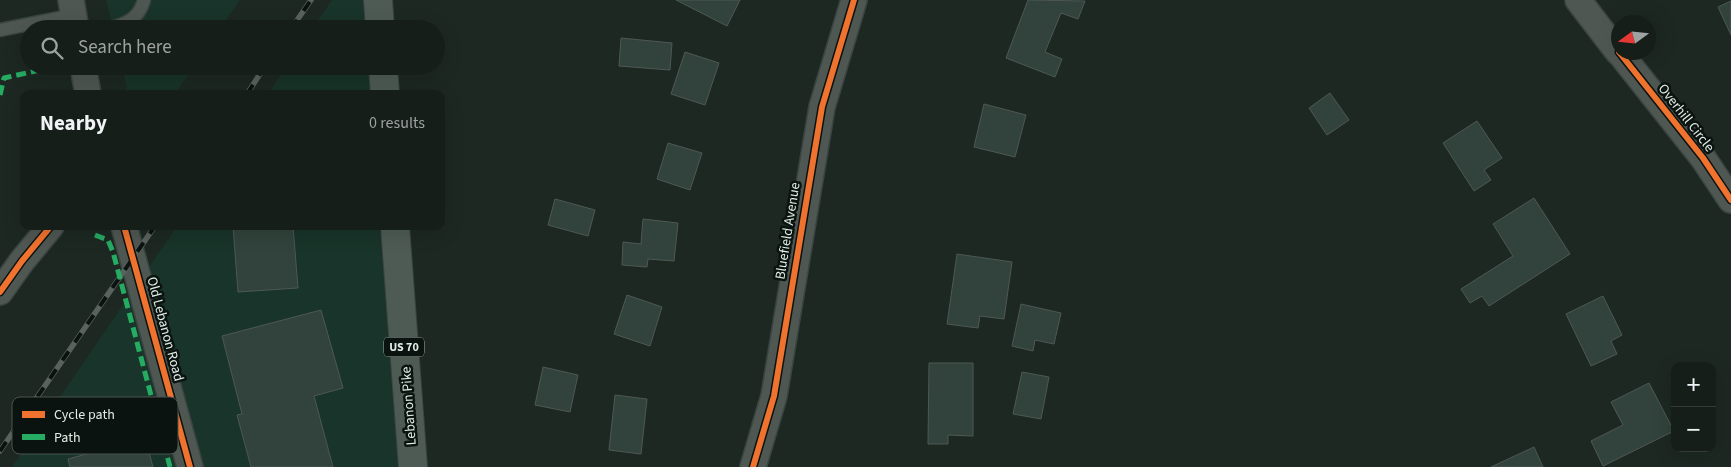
<!DOCTYPE html>
<meta charset="utf-8">
<style>
body{margin:0;font-family:"Source Sans 3",sans-serif;background:#1f2723;color:#f1f3f6}
.controls{position:absolute;right:15px;bottom:15px;display:grid;overflow:hidden;border-radius:10px;box-shadow:0 5px 20px #0002}
.controls button{width:45px;height:45px;display:grid;place-items:center;padding:0;border:0;border-bottom:1px solid #353c39;background:#161e1a;color:#f1f3f6;font:25px sans-serif}
.compass{position:absolute;left:1611px;top:15px;width:45px;height:45px;border-radius:50%;background:#161e1a;box-shadow:0 5px 20px #0002;rotate:255deg}
.list{margin:0;padding:0;list-style:none}
h2{display:flex;justify-content:space-between;align-items:center;height:65px;margin:0;padding:0 20px;font-size:21px}
h2 small{font-size:16px;font-weight:400;color:#9ea2a2}
.icon{flex:none;width:28px;height:28px;fill:none;stroke:currentColor;stroke-width:2;stroke-linecap:round;stroke-linejoin:round}
.map{position:relative;flex:none;width:1731px;height:467px;overflow:hidden}
.search{position:absolute;background:#161e1a;box-shadow:0 5px 20px #0002;left:20px;top:20px;width:425px;height:55px;display:flex;align-items:center;gap:12px;box-sizing:border-box;padding:0 18px;border-radius:28px;color:#9ea2a2;font-size:19px}
.panel{position:absolute;background:#161e1a;box-shadow:0 5px 20px #0002;left:20px;top:90px;width:425px;height:140px;border-radius:10px}
.map>svg:first-child{display:block}
.built{fill:#19342a}
.building{fill:#31433c;stroke:#4e5854}
.lines{fill:none;stroke-linecap:round;stroke-linejoin:round}
.service-casing{stroke:#3a4440;stroke-width:15}
.minor-casing{stroke:#3a4440;stroke-width:28}
.primary-casing{stroke:#3a4440;stroke-width:30}
.service{stroke:#4f5753;stroke-width:12}
.minor{stroke:#4f5753;stroke-width:25}
.primary{stroke:#4e5b55;stroke-width:28}
.rail-casing{stroke:#5a625e;stroke-width:5.5}
.rail{stroke:#0a130f;stroke-width:4;stroke-dasharray:11;stroke-linecap:butt}
.quiet{stroke:#26ab63;stroke-width:5;stroke-dasharray:10 5;stroke-linecap:butt}
.cycleway-casing{stroke:#0a130f;stroke-width:9}
.cycleway{stroke:#ef722f;stroke-width:6}
.labels{text-anchor:middle;dominant-baseline:central;stroke-width:5;stroke-linejoin:round;paint-order:stroke}
.shield{fill:#0a130f;stroke:#a0aca6;stroke-width:1}
.shield-label{font-size:12px;font-weight:bold;fill:#e0ede7}
.street-label{font-size:14px;fill:#e0ede7;stroke:#0a130f}
.key{fill:#0a130f;stroke:#4a5450;stroke-width:1}
.key-label{font-size:14px;fill:#e0ede7}
</style>
<div class="map">
<svg width="1731" height="467" viewBox="0 0 1731 467">
<rect width="100%" height="100%" fill="#1d2823"/>
<g class="built">
<polygon points="106,0 240,0 220,29 113,29"/>
<polygon points="332,0 378,0 380,29 312,29"/>
<polygon points="122,66 194,66 175,94 128,94"/>
<polygon points="287,66 383,66 385,94 268,94"/>
<polygon points="177,226 395,226 413,467 12,467"/>
</g>
<g class="building">
<polygon points="676,0 740,0 727,26"/>
<polygon points="1028,0 1085,1 1078,19 1061,13 1045,52 1062,59 1055,77 1006,58"/>
<polygon points="1731,1 1731,35 1718,7"/>
<polygon points="621,38 672,43 670,70 619,66"/>
<polygon points="685,52 719,63 705,105 671,94"/>
<polygon points="1330,93 1349,120 1327,135 1309,108"/>
<polygon points="984,104 1026,115 1015,157 974,147"/>
<polygon points="1477,121 1502,158 1484,170 1491,180 1474,191 1443,143"/>
<polygon points="668,143 702,153 690,190 657,179"/>
<polygon points="1534,198 1570,254 1489,306 1482,296 1470,303 1461,289 1513,256 1493,224"/>
<polygon points="555,199 595,210 588,236 548,225"/>
<polygon points="643,219 678,223 674,261 648,259 647,267 622,265 623,242 641,244"/>
<polygon points="233,226 293,226 298,288 238,292"/>
<polygon points="957,254 1012,262 1004,319 980,316 978,328 947,324"/>
<polygon points="627,295 662,307 650,346 614,334"/>
<polygon points="1603,296 1622,335 1611,341 1617,354 1591,366 1566,314"/>
<polygon points="1021,304 1061,313 1054,344 1035,340 1033,351 1012,346"/>
<polygon points="321,310 343,388 314,396 333,467 251,467 237,415 242,414 222,336"/>
<polygon points="929,363 973,363 973,436 948,435 948,444 928,444"/>
<polygon points="543,367 578,375 570,412 535,405"/>
<polygon points="1022,372 1049,377 1041,419 1013,414"/>
<polygon points="1649,383 1674,431 1603,466 1591,441 1623,425 1611,402"/>
<polygon points="615,395 647,399 641,454 609,450"/>
<polygon points="145,438 153,467 70,467 68,459"/>
<polygon points="1534,447 1543,467 1491,467"/>
</g>
<g class="lines">
<g class="service-casing">
<g id="service">
<path d="M108,29C126,24 139,19 144,0"/>
<polyline points="0,30 74,15"/>
</g>
</g>
<g class="minor-casing">
<g id="minor">
<polyline points="71,0 76,29"/>
<polyline points="1578,0 1618,52"/>
<polyline points="1619,52 1703,158 1731,200"/>
<polyline points="83,66 88,94"/>
<polyline points="124,226 190,467"/>
<polyline points="0,292 22,261 51,226"/>
<polyline points="753,467 774,396 822,107 854,0"/>
</g>
</g>
<g class="primary-casing">
<g id="primary">
<polyline points="378,0 380,29"/>
<polyline points="383,66 385,94"/>
<polyline points="395,226 413,467"/>
</g>
</g>
<use href="#service" class="service"/>
<use href="#minor" class="minor"/>
<use href="#primary" class="primary"/>
<g class="rail-casing">
<g id="rail">
<polyline points="291,29 311,0"/>
<polyline points="247,94 265,66"/>
<polyline points="0,451 155,226"/>
</g>
</g>
<use href="#rail" class="rail"/>
<g class="quiet">
<polyline points="0,95 4,78 58,66"/>
<polyline points="95,235 108,240 113,252 170,467"/>
</g>
<g class="cycleway-casing">
<g id="cycleway">
<polyline points="1619,52 1703,158 1731,200"/>
<polyline points="124,226 190,467"/>
<polyline points="0,292 22,261 51,226"/>
<polyline points="753,467 774,396 822,107 854,0"/>
</g>
</g>
<use href="#cycleway" class="cycleway"/>
</g>
<g class="labels">
<rect class="shield" x="384" y="337.5" width="40" height="19" rx="4"/>
<g class="shield-label">
<text x="404" y="347">US 70</text>
</g>
<g class="street-label">
<text transform="translate(1686 118) rotate(52)">Overhill Circle</text>
<text transform="translate(788 231) rotate(-81)">Bluefield Avenue</text>
<text transform="translate(165 329) rotate(75)">Old Lebanon Road</text>
<text transform="translate(409 406) rotate(-94)">Lebanon Pike</text>
</g>
</g>
<rect x="12" y="397" width="166" height="57" rx="8" class="key"/>
<rect x="22" y="411" width="23" height="7" fill="#ef722f"/>
<rect x="22" y="434" width="23" height="6" fill="#26ab63"/>
<g class="key-label">
<text x="54" y="419">Cycle path</text>
<text x="54" y="442">Path</text>
</g>
</svg>
<div class="controls">
<button>+</button>
<button>−</button>
</div>
<svg class="compass" viewBox="-18 -18 36 36"><path d="M0-13l5 13h-10z" fill="#e53935"/><path d="M0 13l5-13h-10z" fill="#9ea2a2"/></svg>
<div class="search"><svg class="icon" aria-label="search" viewBox="0 0 24 24"><circle cx="10" cy="10" r="6"/><path d="M15 15l6 6"/></svg>Search here</div>
<section class="panel">
<h2>Nearby<small>0 results</small></h2>
<ul class="list">
</ul>
</section>
</div>
